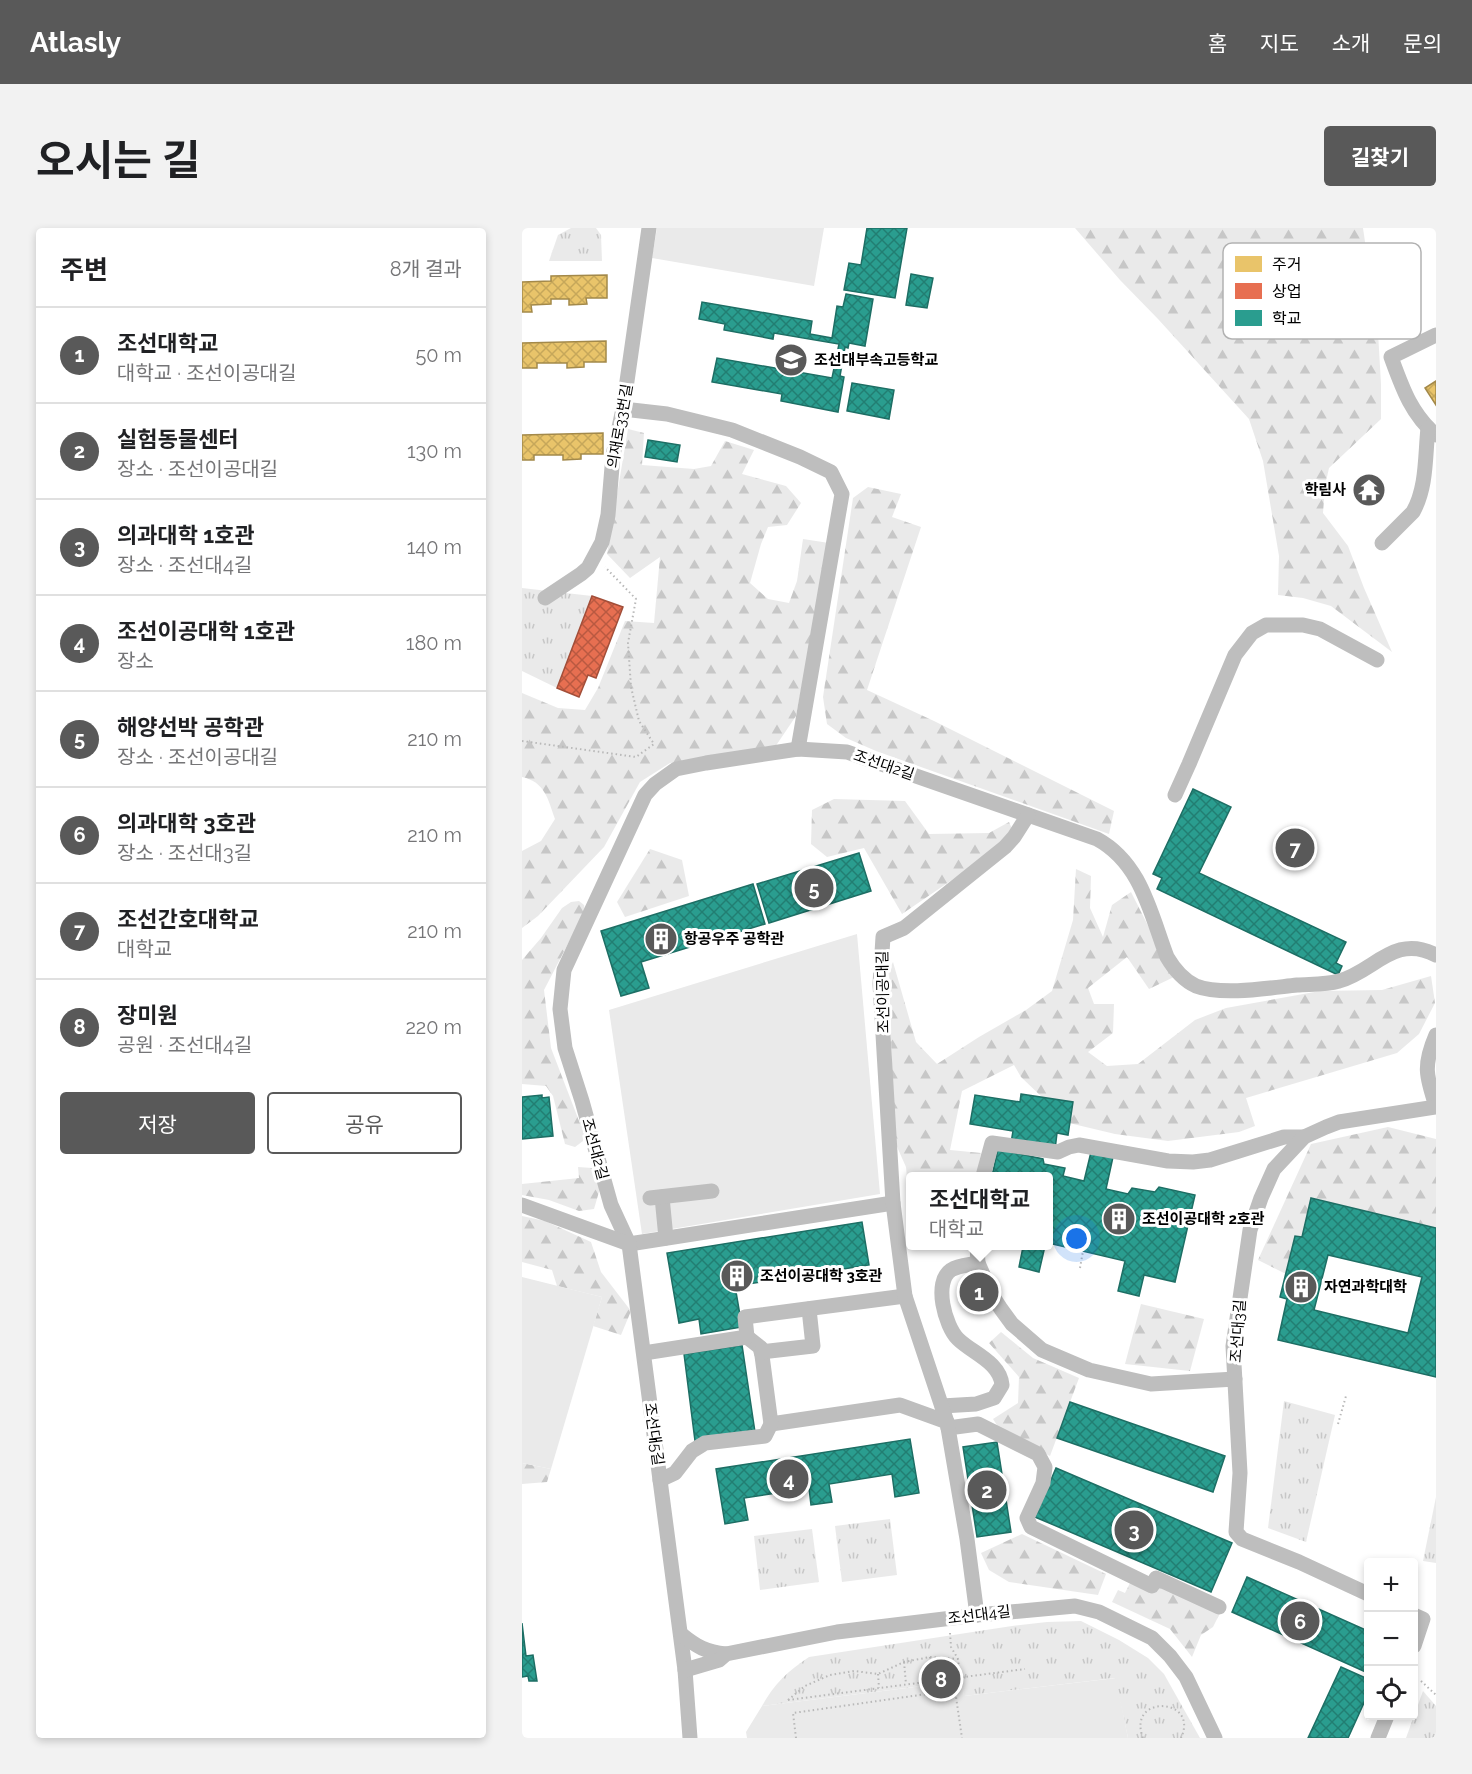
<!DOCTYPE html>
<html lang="ko">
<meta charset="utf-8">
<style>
body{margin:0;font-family:Raleway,"Noto Sans KR",sans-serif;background:#f2f2f2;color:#202124}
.controls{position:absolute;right:18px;bottom:18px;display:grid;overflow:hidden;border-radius:6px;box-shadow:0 3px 9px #0003}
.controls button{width:54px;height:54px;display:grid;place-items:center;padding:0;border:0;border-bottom:2px solid #e0e0e0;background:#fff;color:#202124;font:30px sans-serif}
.you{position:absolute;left:555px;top:1011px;width:21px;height:21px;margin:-15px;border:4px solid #fff;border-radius:50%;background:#1a73e8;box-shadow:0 0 0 9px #1a73e833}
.badge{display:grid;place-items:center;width:39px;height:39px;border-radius:50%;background:#595959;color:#fff;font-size:20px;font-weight:700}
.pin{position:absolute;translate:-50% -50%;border:3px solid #fff;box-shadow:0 2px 6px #0006}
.popup{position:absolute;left:384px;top:944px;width:147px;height:78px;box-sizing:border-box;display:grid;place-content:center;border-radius:6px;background:#fff;filter:drop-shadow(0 2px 4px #0005);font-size:20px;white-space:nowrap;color:#757577}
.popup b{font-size:22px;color:#202124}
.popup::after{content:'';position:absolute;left:50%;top:100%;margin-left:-12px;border:12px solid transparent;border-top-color:#fff}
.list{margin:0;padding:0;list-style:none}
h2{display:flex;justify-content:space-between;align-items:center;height:78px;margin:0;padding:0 24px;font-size:26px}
h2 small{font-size:20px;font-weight:400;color:#757577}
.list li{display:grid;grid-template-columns:39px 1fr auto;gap:18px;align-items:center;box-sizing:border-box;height:96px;padding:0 24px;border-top:2px solid #e0e0e0}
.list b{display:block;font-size:22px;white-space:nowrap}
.list p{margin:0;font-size:20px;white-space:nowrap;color:#757577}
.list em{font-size:20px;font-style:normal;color:#757577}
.actions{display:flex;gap:12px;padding:18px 24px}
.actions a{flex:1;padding:14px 0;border:2px solid #595959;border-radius:6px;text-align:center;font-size:21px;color:#595959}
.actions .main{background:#595959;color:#fff}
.icon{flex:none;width:33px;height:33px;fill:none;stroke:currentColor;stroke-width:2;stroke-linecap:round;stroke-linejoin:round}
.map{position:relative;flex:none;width:914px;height:1510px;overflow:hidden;border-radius:6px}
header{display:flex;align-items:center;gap:36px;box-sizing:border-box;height:84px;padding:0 30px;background:#595959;color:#fff}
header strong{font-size:28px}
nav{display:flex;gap:33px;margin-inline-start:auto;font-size:21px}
.intro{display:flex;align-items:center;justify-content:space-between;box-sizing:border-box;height:144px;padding:0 36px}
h1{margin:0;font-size:42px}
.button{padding:15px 27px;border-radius:6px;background:#595959;color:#fff;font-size:21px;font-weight:700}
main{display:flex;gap:36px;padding:0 36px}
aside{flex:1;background:#fff;border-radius:6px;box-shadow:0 3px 9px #0003}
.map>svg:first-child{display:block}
.grass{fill:url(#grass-tufts)}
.forest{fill:url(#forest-firs)}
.pitch{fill:#eaeaea}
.homes{fill:url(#homes-cross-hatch);stroke:#a3894a;stroke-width:1.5}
.shops{fill:url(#shops-cross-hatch);stroke:#a24e39;stroke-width:1.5}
.schools{fill:url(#schools-cross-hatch);stroke:#1d6e64;stroke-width:1.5;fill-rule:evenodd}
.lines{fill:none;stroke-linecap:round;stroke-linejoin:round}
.path{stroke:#b8b8b8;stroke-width:2;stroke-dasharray:1.5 3;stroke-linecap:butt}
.minor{stroke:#bebebe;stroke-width:15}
.labels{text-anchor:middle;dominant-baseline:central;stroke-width:6;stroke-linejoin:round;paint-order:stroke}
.poi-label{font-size:15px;font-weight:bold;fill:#000;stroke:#fff;text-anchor:start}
.street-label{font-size:15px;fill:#000;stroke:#fff}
.key{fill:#fff;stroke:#b2b2b2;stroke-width:1.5}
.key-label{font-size:16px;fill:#000}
</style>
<header>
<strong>Atlasly</strong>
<nav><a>홈</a><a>지도</a><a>소개</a><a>문의</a></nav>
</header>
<div class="intro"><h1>오시는 길</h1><a class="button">길찾기</a></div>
<main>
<aside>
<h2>주변<small>8개 결과</small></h2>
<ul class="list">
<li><span class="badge">1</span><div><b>조선대학교</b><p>대학교 · 조선이공대길</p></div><em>50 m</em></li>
<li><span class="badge">2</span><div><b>실험동물센터</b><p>장소 · 조선이공대길</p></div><em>130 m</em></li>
<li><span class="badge">3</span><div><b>의과대학 1호관</b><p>장소 · 조선대4길</p></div><em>140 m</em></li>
<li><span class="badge">4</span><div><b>조선이공대학 1호관</b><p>장소</p></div><em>180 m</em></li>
<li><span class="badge">5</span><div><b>해양선박 공학관</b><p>장소 · 조선이공대길</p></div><em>210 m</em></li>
<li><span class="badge">6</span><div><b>의과대학 3호관</b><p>장소 · 조선대3길</p></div><em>210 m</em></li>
<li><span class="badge">7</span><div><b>조선간호대학교</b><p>대학교</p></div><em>210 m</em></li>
<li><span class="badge">8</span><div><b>장미원</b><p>공원 · 조선대4길</p></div><em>220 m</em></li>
</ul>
<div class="actions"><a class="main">저장</a><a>공유</a></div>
</aside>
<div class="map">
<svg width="914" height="1510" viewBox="0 0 914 1510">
<defs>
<pattern id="grass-tufts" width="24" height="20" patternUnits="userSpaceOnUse" patternTransform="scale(1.5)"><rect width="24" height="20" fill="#eaeaea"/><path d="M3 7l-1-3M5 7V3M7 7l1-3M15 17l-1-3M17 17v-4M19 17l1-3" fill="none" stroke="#c7c7c7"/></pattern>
<pattern id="forest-firs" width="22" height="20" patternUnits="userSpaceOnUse" patternTransform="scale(1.5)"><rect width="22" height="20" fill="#eaeaea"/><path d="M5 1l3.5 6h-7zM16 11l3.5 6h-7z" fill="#c7c7c7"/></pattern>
<pattern id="homes-cross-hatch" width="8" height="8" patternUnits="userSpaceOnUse" patternTransform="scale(1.5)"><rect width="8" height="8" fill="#e9c46a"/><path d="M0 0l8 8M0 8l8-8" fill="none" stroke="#c6a75a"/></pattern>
<pattern id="shops-cross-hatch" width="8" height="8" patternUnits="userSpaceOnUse" patternTransform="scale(1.5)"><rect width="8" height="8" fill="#e76f51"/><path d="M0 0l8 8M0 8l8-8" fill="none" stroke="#b95941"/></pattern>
<pattern id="schools-cross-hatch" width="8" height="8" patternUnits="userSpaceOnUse" patternTransform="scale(1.5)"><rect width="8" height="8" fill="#2a9d8f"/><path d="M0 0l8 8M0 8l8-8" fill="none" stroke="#227e72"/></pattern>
</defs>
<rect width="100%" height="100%" fill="#fff"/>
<g class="grass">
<polygon points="49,0 74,0 79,7 80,33 27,33 36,7"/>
<polygon points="0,360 70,368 35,460 0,443"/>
<polygon points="762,1173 813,1187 784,1314 746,1300"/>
<polygon points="914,1269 914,1335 901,1333"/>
<polygon points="368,1291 375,1347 320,1354 313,1298"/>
<polygon points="290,1301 297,1354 238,1362 232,1308"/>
<path d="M559,1393L597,1412L626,1430L642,1446L678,1510H606L593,1450L442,1468L440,1453L240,1478C252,1456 266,1443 287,1429L490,1398L525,1394Z"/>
<polygon points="901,1463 914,1478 914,1510 884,1510"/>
</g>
<g class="forest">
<polygon points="553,0 841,0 856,104 859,156 859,191 807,240 803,258 801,285 826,318 842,360 870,424 809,378 781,370 756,367 757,328 741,233 727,191 636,91 598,52"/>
<path d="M106,201L122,205L120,237L172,241L189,238L203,213L232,222L220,246L264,258L279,275L265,297L246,299L239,316L228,355L246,371L267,375L275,353L281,311L307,315L274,488L253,519L148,535L118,554L82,619L16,688L0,700V623L19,613L33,591C26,571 23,554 0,549V465L36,480L63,482L76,460L103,393L132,395L138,329L108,350L85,326Z"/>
<polygon points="346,259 379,266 370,289 399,299 345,462 412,493 592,583 587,606 354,523 324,510 305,496 301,469 331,270"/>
<polygon points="312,571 383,573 407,606 467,605 487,594 491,603 468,626 380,686 342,620 305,629 289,616 290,582"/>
<polygon points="128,621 160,632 167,668 103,689 95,674"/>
<polygon points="554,641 569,648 568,680 581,709 590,677 609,664 652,749 627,761 605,729 566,760 572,776 592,776 591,805 566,824 585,838 616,836 673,792 704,780 798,763 860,762 909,748 913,775 897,806 875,825 724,870 733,898 717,904 646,913 593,906 547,895 499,849 492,837 440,863 428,922 459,925 455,948 388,948 388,983 384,939 372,912 367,742 371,734 394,814 415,836 457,809 504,782 530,763 551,692"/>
<polygon points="57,673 62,677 63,683 22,762 29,820 62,906 61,913 53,919 43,916 31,868 24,858 0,856 0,732 19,710 40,680 49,674"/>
<polygon points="866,899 914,911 914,1000 790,970 780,1009 773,1008 764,1046 736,1032 789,916"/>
<polygon points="56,939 70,940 79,957 72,981 57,983 27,972 0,967 0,956 57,950"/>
<polygon points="0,988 23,993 69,1014 79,1044 109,1083 99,1107 71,1098 80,1069 35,1058 30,1042 0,1034"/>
<polygon points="619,1076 682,1091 668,1143 603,1136"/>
<polygon points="479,1104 511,1130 557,1150 528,1228 480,1205 471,1191 496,1175 497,1149 467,1115"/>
<polygon points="0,1235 29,1241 25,1254 0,1256"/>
<polygon points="500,1306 584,1346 576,1367 487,1354 467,1342 459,1325"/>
<polygon points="609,1353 634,1355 698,1385 691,1399 679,1407 670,1429 648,1401 590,1374 596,1362 603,1365"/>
</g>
<g class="pitch">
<polygon points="135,0 302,0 292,58 130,30"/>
<polygon points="335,706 358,966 120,1006 87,782"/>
<polygon points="0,1049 80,1069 29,1241 0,1235"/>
<polygon points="594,1450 606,1510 225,1510 224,1504 240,1478 441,1453 442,1468"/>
</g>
<g class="homes">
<polygon points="85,47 85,70 64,70 65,76 47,77 47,71 29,71 29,76 9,77 10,84 0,84 0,54 29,53 29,48"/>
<polygon points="84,113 84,134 62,134 62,139 45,140 45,135 15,135 15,140 0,140 0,115"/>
<polygon points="914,153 914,177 903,160"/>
<polygon points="81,205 81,226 59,226 59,231 41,232 41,227 12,227 12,232 0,232 0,207"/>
</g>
<polygon class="shops" points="70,368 101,379 74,450 66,447 57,469 35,460"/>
<g class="schools">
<polygon points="345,0 385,0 373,70 322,62 327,35 339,37"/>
<polygon points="389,46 411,50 405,80 384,77"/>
<polygon points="324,66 351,71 343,118 327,115 326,120 323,119 318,148 322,149 316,184 259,173 260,166 190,154 195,130 310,150 317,116 252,105 251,111 202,102 203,96 177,91 180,74 290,93 288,106 310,110 315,78 321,79"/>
<polygon points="330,155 372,162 367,191 325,183"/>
<polygon points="126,212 158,217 155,234 123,229"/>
<polygon points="671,561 709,579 677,645 824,714 814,735 820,738 816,747 635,661 640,650 631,646"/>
<polygon points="337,625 349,663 247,695 235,656"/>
<polygon points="231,656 243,696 119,734 127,760 99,768 79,703"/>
<polygon points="499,866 551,874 546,907 535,905 533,922 489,915 491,903 448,896 453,867 498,874"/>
<polygon points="20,867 20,870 27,869 31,908 0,911 0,869"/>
<polygon points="476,921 521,931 522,936 543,940 541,948 562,953 569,924 591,929 584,961 606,966 610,960 633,964 637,959 673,967 653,1054 622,1047 617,1068 596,1063 603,1033 526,1015 526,948 470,948"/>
<path d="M789,970L914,1000V1149L756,1112L765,1071L758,1069L773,1008L780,1009ZM806,1027L900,1049L886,1105L792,1082Z"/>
<polygon points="340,994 347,1037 213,1058 220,1099 179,1106 177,1091 157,1095 145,1025"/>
<polygon points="495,1018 523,1018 517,1044 497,1039 501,1019"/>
<polygon points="220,1117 233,1204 173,1213 162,1126"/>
<polygon points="548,1174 703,1228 691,1264 535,1210"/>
<polygon points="388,1211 397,1265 373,1269 370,1246 307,1256 310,1274 289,1277 287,1260 222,1270 226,1292 203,1296 194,1241"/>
<polygon points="475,1214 489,1304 455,1309 441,1219"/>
<polygon points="534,1240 710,1315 689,1364 513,1289"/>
<polygon points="725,1349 846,1403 846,1445 710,1384"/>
<polygon points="0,1395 4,1428 11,1427 15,1453 7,1453 6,1448 0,1449"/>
<polygon points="819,1439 846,1451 846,1466 826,1510 786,1510"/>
</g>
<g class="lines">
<g class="path">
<polyline points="0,513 114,529 132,516 117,493 109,459 106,415 114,371 83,339"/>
<polyline points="558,1040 561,1023"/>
<polyline points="816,1196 824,1168"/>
<polyline points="428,1405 429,1419 436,1431 438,1449 433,1462 440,1510"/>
<polyline points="408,1429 409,1453"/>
<polyline points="382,1434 384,1456"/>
<polyline points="356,1446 357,1460"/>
<polyline points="899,1453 914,1467"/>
<polyline points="266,1472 503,1441"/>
<polyline points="266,1472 283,1458 308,1447 332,1443 356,1446 382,1434 408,1429 436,1431"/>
<polyline points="274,1510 271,1485 433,1462"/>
<path d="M621,1510C604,1466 678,1469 659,1510"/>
</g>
<g class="minor">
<path d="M914,107L869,129C880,159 889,186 914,207"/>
<polyline points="101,181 145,186 210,202 278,229 309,244 320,266 276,521"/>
<path d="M860,315L891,284C905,259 903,228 906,200"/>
<polyline points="23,370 59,346 66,340 80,314 86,287 91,227 101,181 127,0"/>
<polyline points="653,567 667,536 713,427 730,405 744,397 781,397 798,401 855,432"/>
<path d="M914,807C901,837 904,848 914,878"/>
<polyline points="461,948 470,915 536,924 547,919 557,917 646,933 671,934 688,932 762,909 782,909"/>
<polyline points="140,969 144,1010"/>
<polyline points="128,970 190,963"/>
<path d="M371,975L107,1016L89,977L60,873L43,820L38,781L42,742L123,567L133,556L154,541L184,535L276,521L325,524L575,611C619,635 628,684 645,729C652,741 661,752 674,758C700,768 747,760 775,757C789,756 803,757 817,753C852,744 872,705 914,727"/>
<polyline points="0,977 107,1016 163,1442 168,1510"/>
<polyline points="455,1018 456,1035 470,1067 479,1081 490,1096 520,1122 567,1142 629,1156 713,1151"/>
<polyline points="225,1109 239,1120 249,1196 378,1177 425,1194"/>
<polyline points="239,1124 291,1118 287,1081"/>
<polyline points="122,1125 225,1109 223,1089 383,1068"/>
<path d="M420,1178L454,1176L472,1170L480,1157C478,1134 450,1125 436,1111C423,1098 411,1054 429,1042C437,1037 448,1037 456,1035"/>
<polyline points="426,1200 456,1196 516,1226 523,1239 521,1255 505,1290 509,1299 630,1358 634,1350 697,1379"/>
<polyline points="138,1252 153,1245 170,1223 183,1215 243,1208 249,1196"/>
<polyline points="846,1366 777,1334 720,1311 714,1304 718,1245 711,1118 728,1002 739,970 752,941 782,909 804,899 817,894 914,879"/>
<polyline points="455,1387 445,1311 425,1194 383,1068 371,975 358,756 361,709 382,700 483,619 492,609 506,587"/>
<polyline points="892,1387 901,1391 892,1418"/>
<path d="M159,1406C175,1419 184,1424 204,1426"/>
<polyline points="163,1442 197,1432 204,1426 315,1404 455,1387 553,1378 577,1384 630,1410 648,1428 664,1449 693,1510"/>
<polyline points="856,1510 865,1488"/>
</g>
</g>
<defs>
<g id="school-disc" transform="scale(1.725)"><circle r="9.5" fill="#595959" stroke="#fff"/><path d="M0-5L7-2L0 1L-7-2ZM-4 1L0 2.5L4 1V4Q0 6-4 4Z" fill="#fff"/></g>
<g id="temple-disc" transform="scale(1.725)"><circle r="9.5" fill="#595959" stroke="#fff"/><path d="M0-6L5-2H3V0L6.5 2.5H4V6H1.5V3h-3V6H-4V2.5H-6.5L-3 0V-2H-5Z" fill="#fff"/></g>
<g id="building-disc" transform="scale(1.725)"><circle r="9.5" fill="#595959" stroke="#fff"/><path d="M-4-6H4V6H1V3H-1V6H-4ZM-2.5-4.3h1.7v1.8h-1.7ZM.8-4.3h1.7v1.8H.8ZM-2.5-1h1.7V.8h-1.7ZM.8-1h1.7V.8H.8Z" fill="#fff"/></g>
</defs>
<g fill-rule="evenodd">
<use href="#school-disc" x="269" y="132"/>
<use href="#temple-disc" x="847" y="262"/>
<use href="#building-disc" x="139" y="711"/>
<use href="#building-disc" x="597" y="991"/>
<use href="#building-disc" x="215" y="1048"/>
<use href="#building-disc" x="779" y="1059"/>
</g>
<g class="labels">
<g class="poi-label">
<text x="292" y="132">조선대부속고등학교</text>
<text x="824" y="262" text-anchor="end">학림사</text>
<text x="162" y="711">항공우주 공학관</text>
<text x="620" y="991">조선이공대학 2호관</text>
<text x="238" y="1048">조선이공대학 3호관</text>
<text x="802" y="1059">자연과학대학</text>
</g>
<g class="street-label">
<text transform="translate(98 198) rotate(-80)">의재로33번길</text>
<text transform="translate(362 537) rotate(19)">조선대2길</text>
<text transform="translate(361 764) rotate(-91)">조선이공대길</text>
<text transform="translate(73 921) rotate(75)">조선대2길</text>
<text transform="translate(716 1103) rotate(-86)">조선대3길</text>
<text transform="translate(132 1206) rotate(82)">조선대5길</text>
<text transform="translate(457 1387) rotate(-7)">조선대4길</text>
</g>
</g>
<rect x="701" y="15" width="198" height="96" rx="9" class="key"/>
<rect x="713" y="28" width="27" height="16" fill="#e9c46a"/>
<rect x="713" y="55" width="27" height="16" fill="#e76f51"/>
<rect x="713" y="82" width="27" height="16" fill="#2a9d8f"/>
<g class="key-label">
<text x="750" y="42">주거</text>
<text x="750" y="69">상업</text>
<text x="750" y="96">학교</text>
</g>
</svg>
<div class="controls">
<button>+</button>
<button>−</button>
<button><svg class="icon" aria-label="locate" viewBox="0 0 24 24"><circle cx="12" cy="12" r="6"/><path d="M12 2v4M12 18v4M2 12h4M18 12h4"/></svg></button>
</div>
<div class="you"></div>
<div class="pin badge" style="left:457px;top:1064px">1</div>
<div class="popup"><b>조선대학교</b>대학교</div>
<div class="pin badge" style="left:465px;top:1262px">2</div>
<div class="pin badge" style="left:612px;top:1302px">3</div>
<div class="pin badge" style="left:267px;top:1251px">4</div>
<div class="pin badge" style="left:292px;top:660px">5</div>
<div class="pin badge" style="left:778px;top:1393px">6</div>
<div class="pin badge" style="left:773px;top:620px">7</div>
<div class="pin badge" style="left:419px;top:1451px">8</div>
</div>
</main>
